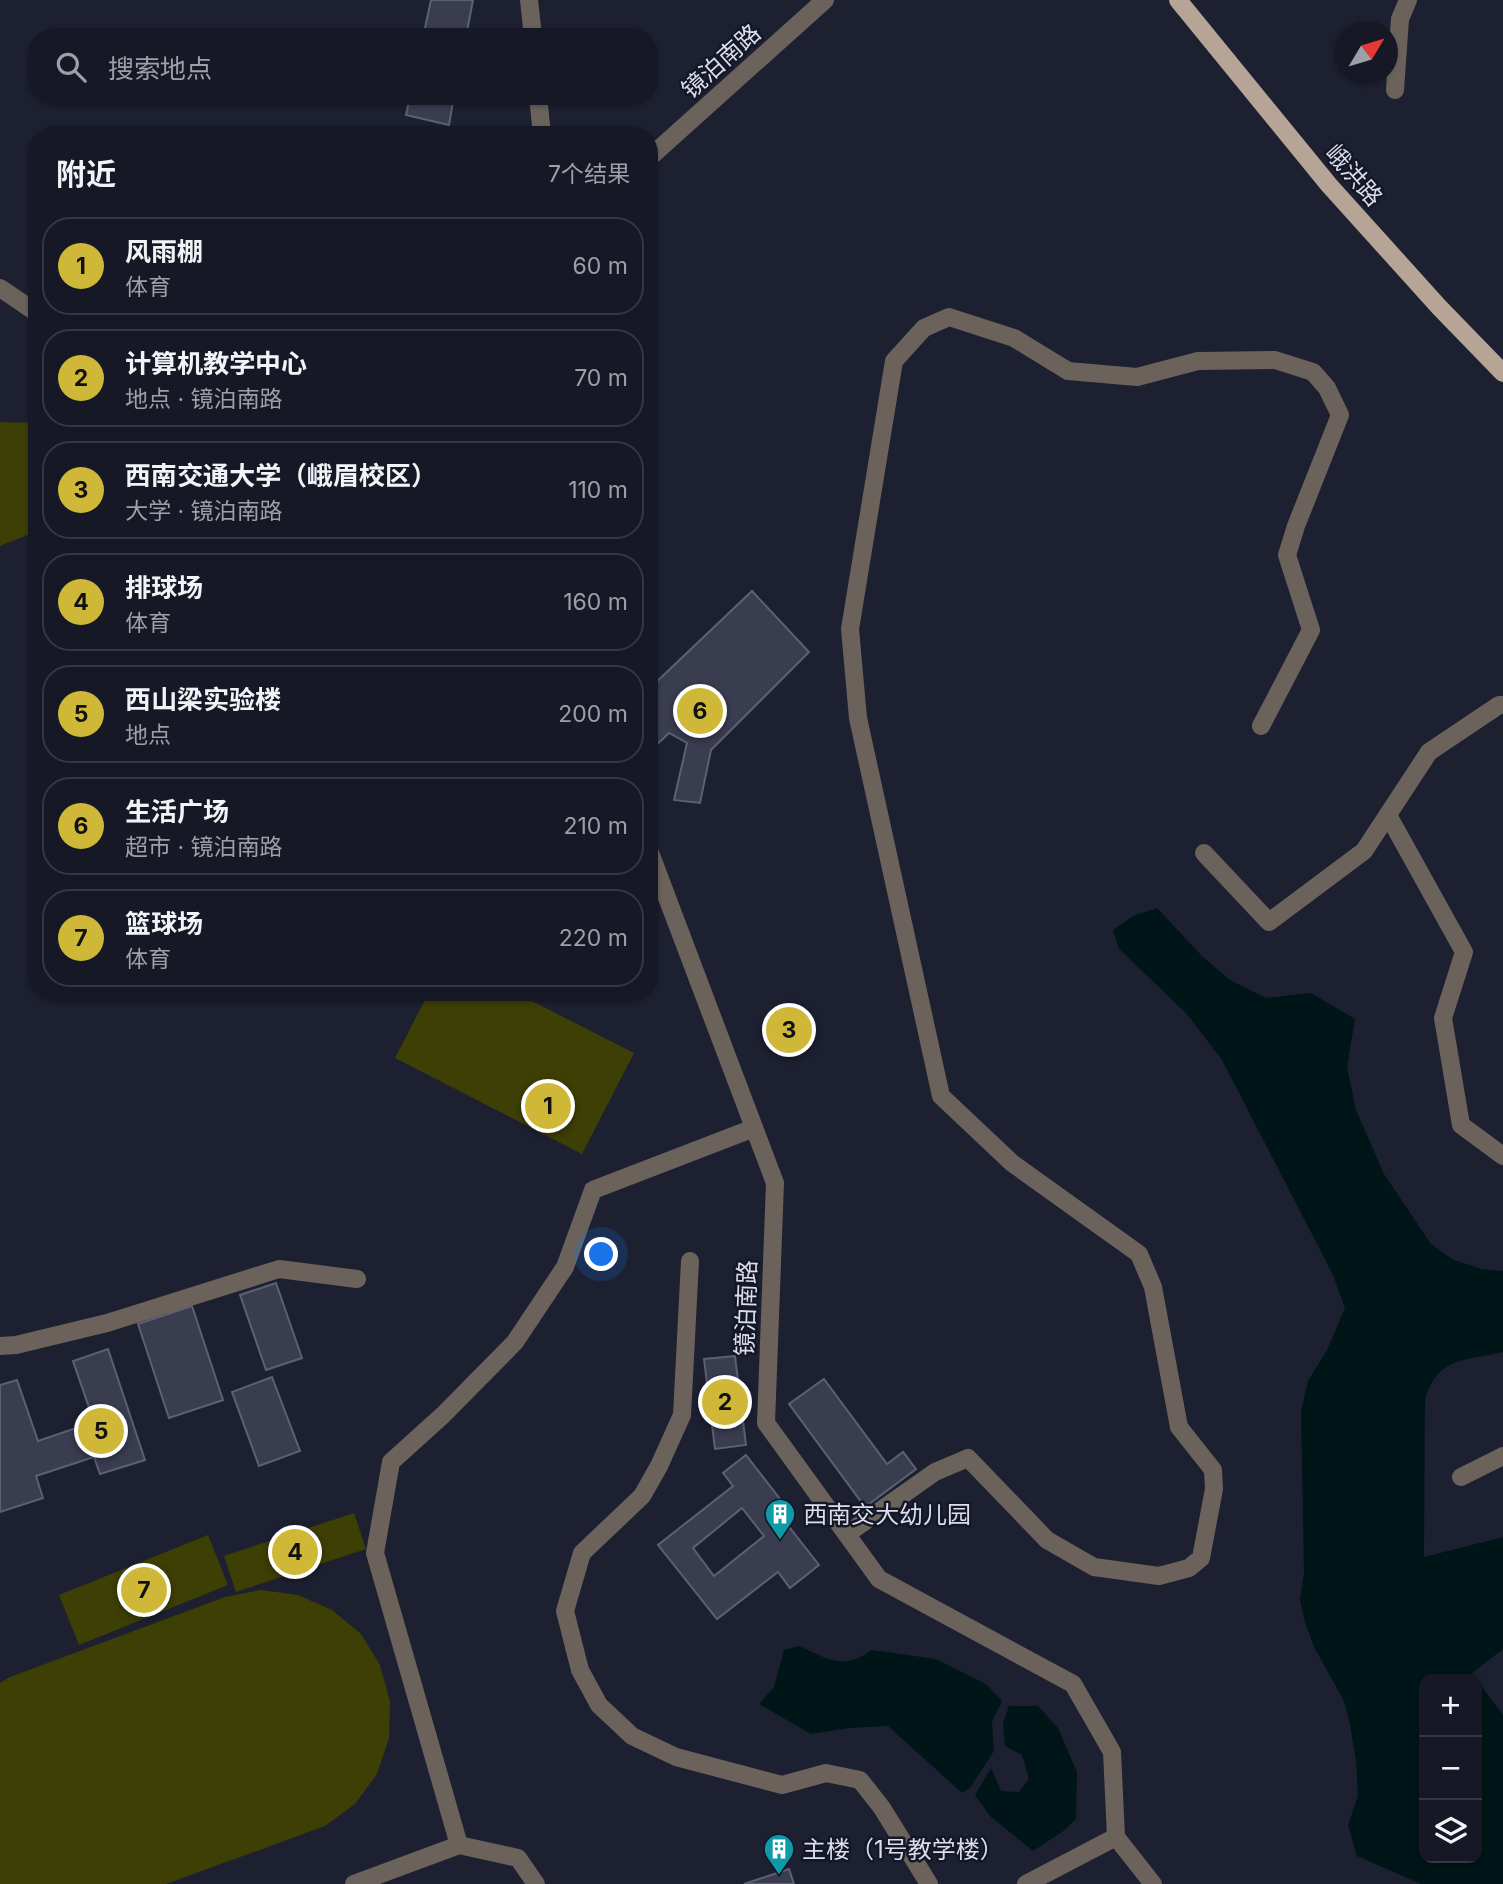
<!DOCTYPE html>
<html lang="zh">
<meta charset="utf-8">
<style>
body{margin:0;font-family:Inter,"Noto Sans SC",sans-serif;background:#232532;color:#f1f3f6}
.controls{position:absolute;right:21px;bottom:21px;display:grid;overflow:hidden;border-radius:14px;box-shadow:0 2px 5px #0004}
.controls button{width:63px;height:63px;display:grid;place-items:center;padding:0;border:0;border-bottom:2px solid #353742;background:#161825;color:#f1f3f6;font:35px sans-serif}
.compass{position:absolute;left:1335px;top:21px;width:63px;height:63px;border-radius:50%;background:#161825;box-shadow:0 2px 5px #0004;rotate:52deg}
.you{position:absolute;left:602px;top:1255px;width:24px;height:24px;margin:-18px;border:5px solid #fff;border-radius:50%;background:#1a73e8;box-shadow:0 0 0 10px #1a73e833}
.badge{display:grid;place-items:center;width:46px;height:46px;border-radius:50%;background:#cfb837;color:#111;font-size:23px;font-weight:700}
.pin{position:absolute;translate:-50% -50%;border:4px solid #fff;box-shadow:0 2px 7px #0006}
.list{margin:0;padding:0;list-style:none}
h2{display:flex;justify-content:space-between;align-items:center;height:91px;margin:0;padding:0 28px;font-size:30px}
h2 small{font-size:23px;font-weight:400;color:#9ea0a7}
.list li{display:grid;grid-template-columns:46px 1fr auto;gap:21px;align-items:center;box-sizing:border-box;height:98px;margin:0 14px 14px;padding:0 14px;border:2px solid #353742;border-radius:28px}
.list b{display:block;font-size:26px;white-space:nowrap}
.list p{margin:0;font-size:23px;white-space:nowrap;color:#9ea0a7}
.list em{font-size:23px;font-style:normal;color:#9ea0a7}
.icon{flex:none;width:38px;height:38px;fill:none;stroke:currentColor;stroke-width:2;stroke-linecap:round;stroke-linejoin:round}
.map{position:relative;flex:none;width:1503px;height:1884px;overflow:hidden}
.search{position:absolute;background:#161825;box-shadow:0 2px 5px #0004;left:28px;top:28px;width:630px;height:77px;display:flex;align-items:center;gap:18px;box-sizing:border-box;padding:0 24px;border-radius:28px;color:#9ea0a7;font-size:26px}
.panel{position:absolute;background:#161825;box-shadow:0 2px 5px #0004;left:28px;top:126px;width:630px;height:875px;border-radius:28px}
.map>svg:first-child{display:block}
.green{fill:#3e3f05}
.water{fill:#001517}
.building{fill:#3a3d50;stroke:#5c6075;stroke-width:2;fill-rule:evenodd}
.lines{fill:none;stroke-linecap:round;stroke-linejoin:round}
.minor{stroke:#6b625c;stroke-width:18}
.major{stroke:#b6a496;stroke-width:18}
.labels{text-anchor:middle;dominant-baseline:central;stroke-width:5;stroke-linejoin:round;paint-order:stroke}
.street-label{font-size:24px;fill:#dbdeea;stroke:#141727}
.poi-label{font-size:24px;fill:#dbdeea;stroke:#141727;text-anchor:start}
</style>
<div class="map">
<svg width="1503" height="1884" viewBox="0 0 1503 1884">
<rect width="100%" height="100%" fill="#1d2031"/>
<g class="green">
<polygon points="0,422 37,423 37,531 0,546"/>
<polygon points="429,992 531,992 528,999 634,1053 582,1154 395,1058"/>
<polygon points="354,1513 366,1549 236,1592 224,1556"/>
<polygon points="208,1535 228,1585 79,1645 59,1595"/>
<polygon points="261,1590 298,1595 332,1610 361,1634 380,1665 390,1701 389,1738 377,1774 355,1804 325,1826 166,1884 0,1884 0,1683 10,1677 225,1597"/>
</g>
<g class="water">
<path d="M1157,908L1203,957L1230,980L1266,998L1311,993L1355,1019L1347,1067L1356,1110L1384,1174L1431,1244L1452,1259L1481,1269L1503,1271V1352C1465,1361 1437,1357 1425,1400L1424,1557L1503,1537V1649L1472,1673L1476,1679H1424V1858H1477V1680L1503,1715V1884H1421L1357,1856L1348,1825L1358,1796L1356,1761L1350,1724L1344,1701L1314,1647L1304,1619L1300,1599L1304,1573L1301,1412L1308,1381L1327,1350L1345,1308L1333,1275L1222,1060L1186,1013L1119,949L1113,930L1133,916Z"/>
<path d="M799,1646C829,1659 842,1671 872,1650L936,1659L986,1684L1002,1701L992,1721L994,1751L970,1788L962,1793L888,1726L850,1728L811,1734L759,1704L774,1687L784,1650Z"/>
<polygon points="1009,1706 1038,1706 1058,1728 1077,1772 1076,1819 1062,1832 1033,1851 990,1816 975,1795 991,1768 1001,1791 1019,1792 1029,1779 1022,1755 1005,1746 1003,1723"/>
</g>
<g class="building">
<polygon points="431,0 473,0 466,37 423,37"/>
<polygon points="410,96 454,96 449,125 406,115"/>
<polygon points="752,591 809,652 711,750 700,803 674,800 687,743 669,733 649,752 649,689"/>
<polygon points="276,1283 302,1358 266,1370 240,1295"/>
<polygon points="192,1306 223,1400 169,1418 138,1324"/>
<polygon points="108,1349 145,1460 100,1474 94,1457 36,1476 43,1498 0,1512 0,1385 17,1380 38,1441 94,1422 73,1361"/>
<polygon points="735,1356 746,1445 715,1449 704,1359"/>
<polygon points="272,1377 300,1451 259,1466 232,1392"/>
<polygon points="824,1379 887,1464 903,1452 916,1469 865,1507 789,1404"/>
<path d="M746,1455L780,1499L772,1505L819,1565L790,1588L778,1572L717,1619L658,1545L733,1486L723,1473ZM742,1508L764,1536L714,1576L693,1548Z"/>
<polygon points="789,1869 794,1884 744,1884"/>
</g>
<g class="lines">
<g class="minor">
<polyline points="529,0 533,37"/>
<polyline points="1395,90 1400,19 1408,0"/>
<polyline points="538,96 542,135"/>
<polyline points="649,158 825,0"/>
<polyline points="0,288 37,313"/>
<polyline points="1388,815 1464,952 1443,1018 1461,1125 1503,1156"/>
<polyline points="649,850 775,1183 766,1423 879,1579 1073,1684 1112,1752 1116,1837"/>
<polyline points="1204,853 1269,922 1364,851 1429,752 1499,705 1503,705"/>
<polyline points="690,1261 682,1415 659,1466 642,1496 582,1553 565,1611 580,1670 599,1705 632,1736 676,1757 782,1785 826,1773 860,1780 882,1808 929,1884"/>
<polyline points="0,1346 16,1345 107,1323 279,1269 357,1279"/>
<polyline points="1461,1477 1503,1456"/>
<polyline points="847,1534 935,1472 968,1458 1047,1540 1094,1567 1159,1576 1189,1568 1201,1558 1214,1489 1213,1470 1179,1427 1153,1287 1139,1254 1012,1163 941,1096 858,718 850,629 894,361 924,328 949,317 1014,338 1068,371 1137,377 1198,361 1275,360 1313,372 1327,388 1340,415 1296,526 1287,555 1311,630 1261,726"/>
<polyline points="1116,1837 1153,1884"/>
<polyline points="459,1845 518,1858 536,1884"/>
<polyline points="354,1884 459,1845 375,1553 391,1462 443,1415 515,1342 565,1267 593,1190 754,1128"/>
<polyline points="1026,1884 1116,1837"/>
</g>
<polyline class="major" points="1178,0 1329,185 1439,307 1503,373"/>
</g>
<defs>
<g id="building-pin" transform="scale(1.575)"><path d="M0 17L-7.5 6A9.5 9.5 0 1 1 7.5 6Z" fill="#0f9aa8" stroke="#141727"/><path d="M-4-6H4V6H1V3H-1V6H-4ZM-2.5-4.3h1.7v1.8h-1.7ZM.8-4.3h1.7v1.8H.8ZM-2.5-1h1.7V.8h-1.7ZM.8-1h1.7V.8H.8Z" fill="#fff"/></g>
</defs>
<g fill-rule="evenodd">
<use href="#building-pin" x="780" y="1514"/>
<use href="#building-pin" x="779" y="1849"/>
</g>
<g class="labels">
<g class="street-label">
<text transform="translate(721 61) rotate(-42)">镜泊南路</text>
<text transform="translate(1354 175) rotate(49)">峨洪路</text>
<text transform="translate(746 1308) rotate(-88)">镜泊南路</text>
</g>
<g class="poi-label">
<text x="803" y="1514">西南交大幼儿园</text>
<text x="802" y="1849">主楼（1号教学楼）</text>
</g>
</g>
</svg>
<div class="controls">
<button>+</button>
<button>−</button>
<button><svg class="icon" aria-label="layers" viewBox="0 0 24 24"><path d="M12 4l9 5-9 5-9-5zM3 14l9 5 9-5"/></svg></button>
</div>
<svg class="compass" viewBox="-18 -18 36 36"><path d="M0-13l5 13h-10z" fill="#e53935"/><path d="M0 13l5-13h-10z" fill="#9ea0a7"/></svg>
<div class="you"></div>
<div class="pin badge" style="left:548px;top:1106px">1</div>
<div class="pin badge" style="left:725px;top:1402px">2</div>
<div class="pin badge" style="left:789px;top:1030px">3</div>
<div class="pin badge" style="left:295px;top:1552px">4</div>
<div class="pin badge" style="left:101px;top:1431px">5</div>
<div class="pin badge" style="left:700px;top:711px">6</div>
<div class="pin badge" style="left:144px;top:1590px">7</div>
<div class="search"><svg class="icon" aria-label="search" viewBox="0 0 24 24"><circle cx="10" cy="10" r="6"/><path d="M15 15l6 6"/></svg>搜索地点</div>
<section class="panel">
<h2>附近<small>7个结果</small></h2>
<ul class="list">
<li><span class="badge">1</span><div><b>风雨棚</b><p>体育</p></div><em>60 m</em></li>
<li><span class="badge">2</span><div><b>计算机教学中心</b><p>地点 · 镜泊南路</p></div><em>70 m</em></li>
<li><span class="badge">3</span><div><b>西南交通大学（峨眉校区）</b><p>大学 · 镜泊南路</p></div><em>110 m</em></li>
<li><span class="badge">4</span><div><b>排球场</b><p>体育</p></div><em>160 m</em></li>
<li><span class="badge">5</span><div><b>西山梁实验楼</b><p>地点</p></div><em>200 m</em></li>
<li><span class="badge">6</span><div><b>生活广场</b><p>超市 · 镜泊南路</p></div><em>210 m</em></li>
<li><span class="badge">7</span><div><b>篮球场</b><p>体育</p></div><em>220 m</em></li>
</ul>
</section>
</div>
